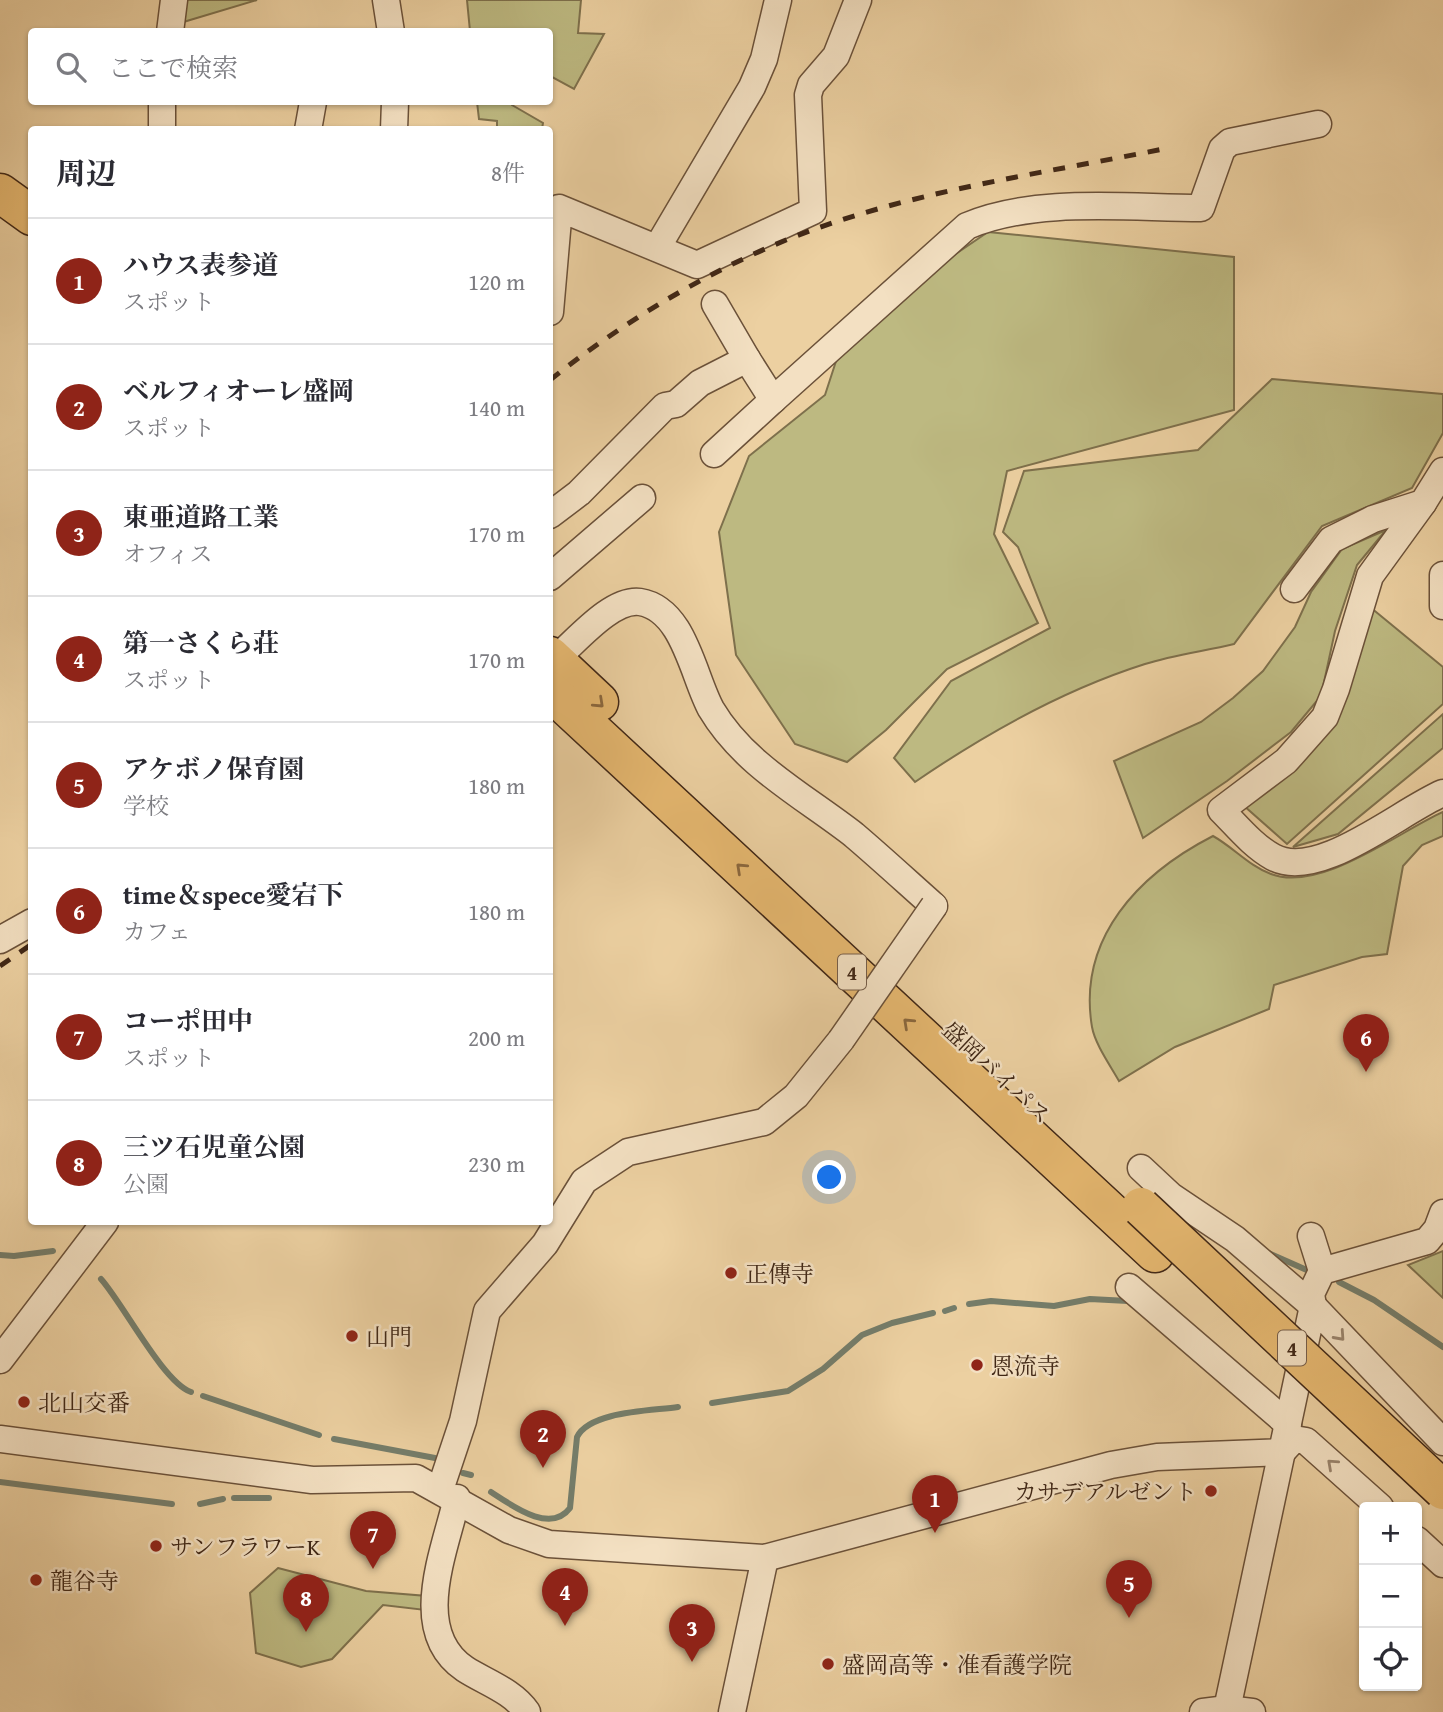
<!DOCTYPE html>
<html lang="ja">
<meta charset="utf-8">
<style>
body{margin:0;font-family:"Gentium Book Plus","Noto Serif JP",serif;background:#f7f7f7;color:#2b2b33}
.controls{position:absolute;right:21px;bottom:21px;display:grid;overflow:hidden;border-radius:7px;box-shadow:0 2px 5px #0004}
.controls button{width:63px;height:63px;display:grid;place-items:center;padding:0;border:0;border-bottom:2px solid #e1e1e2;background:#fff;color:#2b2b33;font:35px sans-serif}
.you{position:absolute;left:830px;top:1178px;width:24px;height:24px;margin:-18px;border:5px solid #fff;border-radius:50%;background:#1a73e8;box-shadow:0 0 0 10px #1a73e833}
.badge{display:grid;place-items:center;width:46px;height:46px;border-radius:50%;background:#8f2418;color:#fff;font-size:23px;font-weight:700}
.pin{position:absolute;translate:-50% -58px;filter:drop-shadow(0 2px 4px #0008)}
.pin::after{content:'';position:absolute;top:37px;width:24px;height:21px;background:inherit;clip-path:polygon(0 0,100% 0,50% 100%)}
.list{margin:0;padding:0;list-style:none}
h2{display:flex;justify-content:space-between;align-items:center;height:91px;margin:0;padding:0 28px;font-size:30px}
h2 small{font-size:23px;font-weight:400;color:#7c7c81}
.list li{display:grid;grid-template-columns:46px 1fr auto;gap:21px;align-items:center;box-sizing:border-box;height:126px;padding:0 28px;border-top:2px solid #e1e1e2}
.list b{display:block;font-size:26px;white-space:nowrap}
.list p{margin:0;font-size:23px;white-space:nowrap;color:#7c7c81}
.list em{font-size:23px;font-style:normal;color:#7c7c81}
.icon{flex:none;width:38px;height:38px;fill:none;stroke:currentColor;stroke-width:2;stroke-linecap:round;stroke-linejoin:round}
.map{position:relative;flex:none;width:1443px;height:1712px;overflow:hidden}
.search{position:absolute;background:#fff;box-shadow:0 2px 5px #0004;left:28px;top:28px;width:525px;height:77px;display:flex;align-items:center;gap:18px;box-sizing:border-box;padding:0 24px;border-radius:7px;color:#7c7c81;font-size:26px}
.panel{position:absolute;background:#fff;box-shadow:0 2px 5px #0004;left:28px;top:126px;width:525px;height:1099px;border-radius:7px}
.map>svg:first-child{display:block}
.green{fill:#bdb981;stroke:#7e704c;stroke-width:2}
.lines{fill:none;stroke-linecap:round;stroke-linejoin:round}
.stream{stroke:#757d6a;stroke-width:6}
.minor-casing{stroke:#6b5139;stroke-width:29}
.highway-casing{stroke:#402716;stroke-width:41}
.minor{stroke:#f3e0c2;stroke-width:26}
.highway{stroke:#e6b870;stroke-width:38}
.rail{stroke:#402716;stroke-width:5;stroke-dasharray:12 12;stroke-linecap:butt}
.minor-bridge-casing{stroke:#6b5139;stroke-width:29;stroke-linecap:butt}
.highway-bridge-casing{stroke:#402716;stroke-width:41;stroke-linecap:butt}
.minor-bridge{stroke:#f3e0c2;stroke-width:26}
.highway-bridge{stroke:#e6b870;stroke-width:38}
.oneway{stroke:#8b683e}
.oneway2{stroke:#9a846c}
.poi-dot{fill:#8f2418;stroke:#f3e0c2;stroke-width:2.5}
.labels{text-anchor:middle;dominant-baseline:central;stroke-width:5;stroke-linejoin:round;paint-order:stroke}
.shield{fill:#f3e0c2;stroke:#765e4a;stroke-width:2}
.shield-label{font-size:21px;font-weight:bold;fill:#402716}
.street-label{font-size:23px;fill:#402716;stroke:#f3e0c2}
.poi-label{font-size:23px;fill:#402716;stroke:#f3e0c2;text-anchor:start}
</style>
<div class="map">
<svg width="1443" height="1712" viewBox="0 0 1443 1712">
<rect width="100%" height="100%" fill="#ecd0a1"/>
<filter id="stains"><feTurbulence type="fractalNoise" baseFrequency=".00286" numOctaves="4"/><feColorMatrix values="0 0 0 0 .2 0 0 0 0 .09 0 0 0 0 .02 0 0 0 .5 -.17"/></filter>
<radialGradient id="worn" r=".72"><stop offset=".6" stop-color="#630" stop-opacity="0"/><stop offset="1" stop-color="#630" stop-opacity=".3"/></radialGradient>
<g class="green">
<polygon points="183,0 257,0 180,23"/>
<polygon points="467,0 581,0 578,33 604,34 574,89 550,76 550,32 470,31"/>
<polygon points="477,102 512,102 512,105 543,123 542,129 497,129 497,121 479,119"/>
<polygon points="988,232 1234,257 1234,410 1007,471 994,534 1038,623 947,669 886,730 847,762 795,744 736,655 719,532 749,456 825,395 840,349 929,272"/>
<path d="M1272,379L1443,394V433L1412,488L1322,526L1234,644C1205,651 1173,655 1145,664C1063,690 985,734 915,782L894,758L951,681L1050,628L1018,547L1003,532L1024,471L1198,450Z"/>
<polygon points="1386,530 1357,565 1335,631 1321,696 1291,732 1227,781 1143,838 1114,761 1201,722 1233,698 1263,671 1295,627 1311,592 1342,549"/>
<polygon points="1370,607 1443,667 1443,704 1287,844 1243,805 1301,760"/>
<polygon points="1443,714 1443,748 1338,834 1293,847"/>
<path d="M1443,812V836L1422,845L1403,866L1387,954L1362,957L1274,985L1269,1009L1175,1047L1119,1081C1110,1065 1095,1044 1092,1027C1077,938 1139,874 1213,836C1233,847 1249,866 1271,874C1321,893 1398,832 1443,812Z"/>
<polygon points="1443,1251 1443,1298 1408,1265"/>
<polygon points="278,1568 366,1591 427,1596 425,1610 383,1605 332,1659 301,1667 256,1653 250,1593"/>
</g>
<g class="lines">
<g class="stream">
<polyline points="1266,1252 1309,1271"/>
<polyline points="0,1255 14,1256 53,1251"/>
<path d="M101,1279C124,1305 163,1382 191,1392"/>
<polyline points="1339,1282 1374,1300 1443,1347"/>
<polyline points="969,1304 991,1301 1054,1306 1090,1299 1128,1301"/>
<polyline points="945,1311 954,1308"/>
<polyline points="203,1396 319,1435"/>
<polyline points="712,1403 788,1391 823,1369 862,1335 892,1323 933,1313"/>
<polyline points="334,1439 435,1458"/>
<polyline points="463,1473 471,1475"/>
<polyline points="0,1482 172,1504"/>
<path d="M491,1492C510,1504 550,1535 570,1508L577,1437C590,1411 651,1411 678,1407"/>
<polyline points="234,1498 269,1498"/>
<polyline points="200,1504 223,1499"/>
</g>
<g class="minor-casing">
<g id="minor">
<polyline points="386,0 391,32"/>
<polyline points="170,32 174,0"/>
<polyline points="162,130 162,102"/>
<polyline points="308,130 313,102"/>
<polyline points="394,130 395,102"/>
<polyline points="657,248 752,87 764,59 778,0"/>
<polyline points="550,312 559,208 697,265 813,211 808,95 811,85 836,56 858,0"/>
<path d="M773,400L967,226C1035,197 1127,208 1201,208L1222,149L1230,142L1318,124"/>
<polyline points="714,454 773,400 747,359"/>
<path d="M1423,503L1370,576L1336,689L1325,717L1286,761L1221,810C1237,826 1253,846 1273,857C1318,882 1400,811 1443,793"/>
<polyline points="550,515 579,493 665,406 676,404 700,383 747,359 715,304"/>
<polyline points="1443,575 1443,606"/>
<polyline points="550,577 642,498"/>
<polyline points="1294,589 1331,540 1373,519 1423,503 1443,471"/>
<path d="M554,660C575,643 611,598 640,602C684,609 693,676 711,709C744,765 804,796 854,835C881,858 907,882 934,906"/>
<polyline points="0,940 32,922"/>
<polyline points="1141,1168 1171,1196 1235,1239 1313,1306"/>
<polyline points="1311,1236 1322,1271"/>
<polyline points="1129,1287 1288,1424"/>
<polyline points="1313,1306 1311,1294 1322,1271 1427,1241 1437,1229 1443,1213"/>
<polyline points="0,1360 105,1222"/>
<polyline points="0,1439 312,1480 416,1478 509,1530 549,1544 765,1558 1111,1465 1157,1457 1282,1452 1294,1439 1306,1441 1380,1507"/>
<polyline points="440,1490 463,1421 487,1311 545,1244 584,1181 628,1152 764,1122 796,1096 841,1040"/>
<path d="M457,1498C445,1551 409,1631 465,1669C485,1682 513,1691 527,1712"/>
<polyline points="1417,1540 1443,1564"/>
<polyline points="1227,1709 1313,1306 1443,1442"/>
<polyline points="732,1712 765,1558"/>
<polyline points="1203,1712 1227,1709 1252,1712"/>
</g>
</g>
<g class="highway-casing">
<g id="highway">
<polyline points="0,193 32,216"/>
<polyline points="550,656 599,702"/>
<polyline points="550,691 1155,1253"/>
</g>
</g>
<use href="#minor" class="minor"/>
<use href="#highway" class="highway"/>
<g class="rail">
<path d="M550,380C622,323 701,275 786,240C907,191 1041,174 1168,148"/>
<polyline points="0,966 32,944"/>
</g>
<g class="minor-bridge-casing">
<polyline id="minor-bridge" points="841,1040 934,906"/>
</g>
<g class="highway-bridge-casing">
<polyline id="highway-bridge" points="1141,1207 1443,1490"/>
</g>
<use href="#minor-bridge" class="minor-bridge"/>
<use href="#highway-bridge" class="highway-bridge"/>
</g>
<defs><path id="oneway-chevron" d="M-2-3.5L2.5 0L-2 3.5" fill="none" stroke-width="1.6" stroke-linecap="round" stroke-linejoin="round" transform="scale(1.75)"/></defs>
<g class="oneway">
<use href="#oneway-chevron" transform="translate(599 703) rotate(43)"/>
<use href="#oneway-chevron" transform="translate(741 868) rotate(-137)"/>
<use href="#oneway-chevron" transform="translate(908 1023) rotate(-137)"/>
</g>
<g class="oneway2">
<use href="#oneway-chevron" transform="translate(1340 1336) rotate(48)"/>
<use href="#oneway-chevron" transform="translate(1332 1464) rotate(-138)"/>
</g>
<g class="poi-dot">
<circle cx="731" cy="1273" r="7"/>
<circle cx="352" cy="1336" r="7"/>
<circle cx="977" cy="1365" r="7"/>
<circle cx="24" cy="1402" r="7"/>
<circle cx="1211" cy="1491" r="7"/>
<circle cx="156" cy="1546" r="7"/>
<circle cx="36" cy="1580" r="7"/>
<circle cx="828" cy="1664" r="7"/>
</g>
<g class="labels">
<g class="shield">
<rect x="838" y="954.5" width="28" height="35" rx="5"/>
<rect x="1278" y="1330.5" width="28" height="35" rx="5"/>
</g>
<g class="shield-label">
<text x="852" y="972">4</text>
<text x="1292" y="1348">4</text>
</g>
<g class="street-label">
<text transform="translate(997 1072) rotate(43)">盛岡バイパス</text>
</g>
<g class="poi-label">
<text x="745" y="1273">正傳寺</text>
<text x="366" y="1336">山門</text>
<text x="991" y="1365">恩流寺</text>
<text x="38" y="1402">北山交番</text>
<text x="1197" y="1491" text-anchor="end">カサデアルゼント</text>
<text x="170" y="1546">サンフラワーK</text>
<text x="50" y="1580">龍谷寺</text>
<text x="842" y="1664">盛岡高等・准看護学院</text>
</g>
</g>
<rect width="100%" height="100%" filter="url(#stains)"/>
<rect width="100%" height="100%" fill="url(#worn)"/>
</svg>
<div class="controls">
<button>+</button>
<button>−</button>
<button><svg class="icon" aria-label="locate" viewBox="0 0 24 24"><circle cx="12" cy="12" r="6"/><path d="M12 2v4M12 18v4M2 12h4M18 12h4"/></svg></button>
</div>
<div class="you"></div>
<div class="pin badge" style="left:935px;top:1533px">1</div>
<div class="pin badge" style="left:543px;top:1468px">2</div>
<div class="pin badge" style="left:692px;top:1662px">3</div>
<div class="pin badge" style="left:565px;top:1626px">4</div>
<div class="pin badge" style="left:1129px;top:1618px">5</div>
<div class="pin badge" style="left:1366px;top:1072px">6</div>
<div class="pin badge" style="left:373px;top:1569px">7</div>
<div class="pin badge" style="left:306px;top:1632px">8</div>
<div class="search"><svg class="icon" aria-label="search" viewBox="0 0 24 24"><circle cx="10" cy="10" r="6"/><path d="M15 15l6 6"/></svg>ここで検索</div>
<section class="panel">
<h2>周辺<small>8件</small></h2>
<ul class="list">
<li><span class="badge">1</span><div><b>ハウス表参道</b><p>スポット</p></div><em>120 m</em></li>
<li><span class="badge">2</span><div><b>ベルフィオーレ盛岡</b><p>スポット</p></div><em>140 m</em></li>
<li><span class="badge">3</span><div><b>東亜道路工業</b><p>オフィス</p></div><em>170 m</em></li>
<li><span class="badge">4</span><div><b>第一さくら荘</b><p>スポット</p></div><em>170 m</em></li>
<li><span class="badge">5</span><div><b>アケボノ保育園</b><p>学校</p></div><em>180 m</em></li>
<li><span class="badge">6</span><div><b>time＆spece愛宕下</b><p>カフェ</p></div><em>180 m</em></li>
<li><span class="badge">7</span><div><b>コーポ田中</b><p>スポット</p></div><em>200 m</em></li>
<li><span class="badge">8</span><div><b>三ツ石児童公園</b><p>公園</p></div><em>230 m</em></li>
</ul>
</section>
</div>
